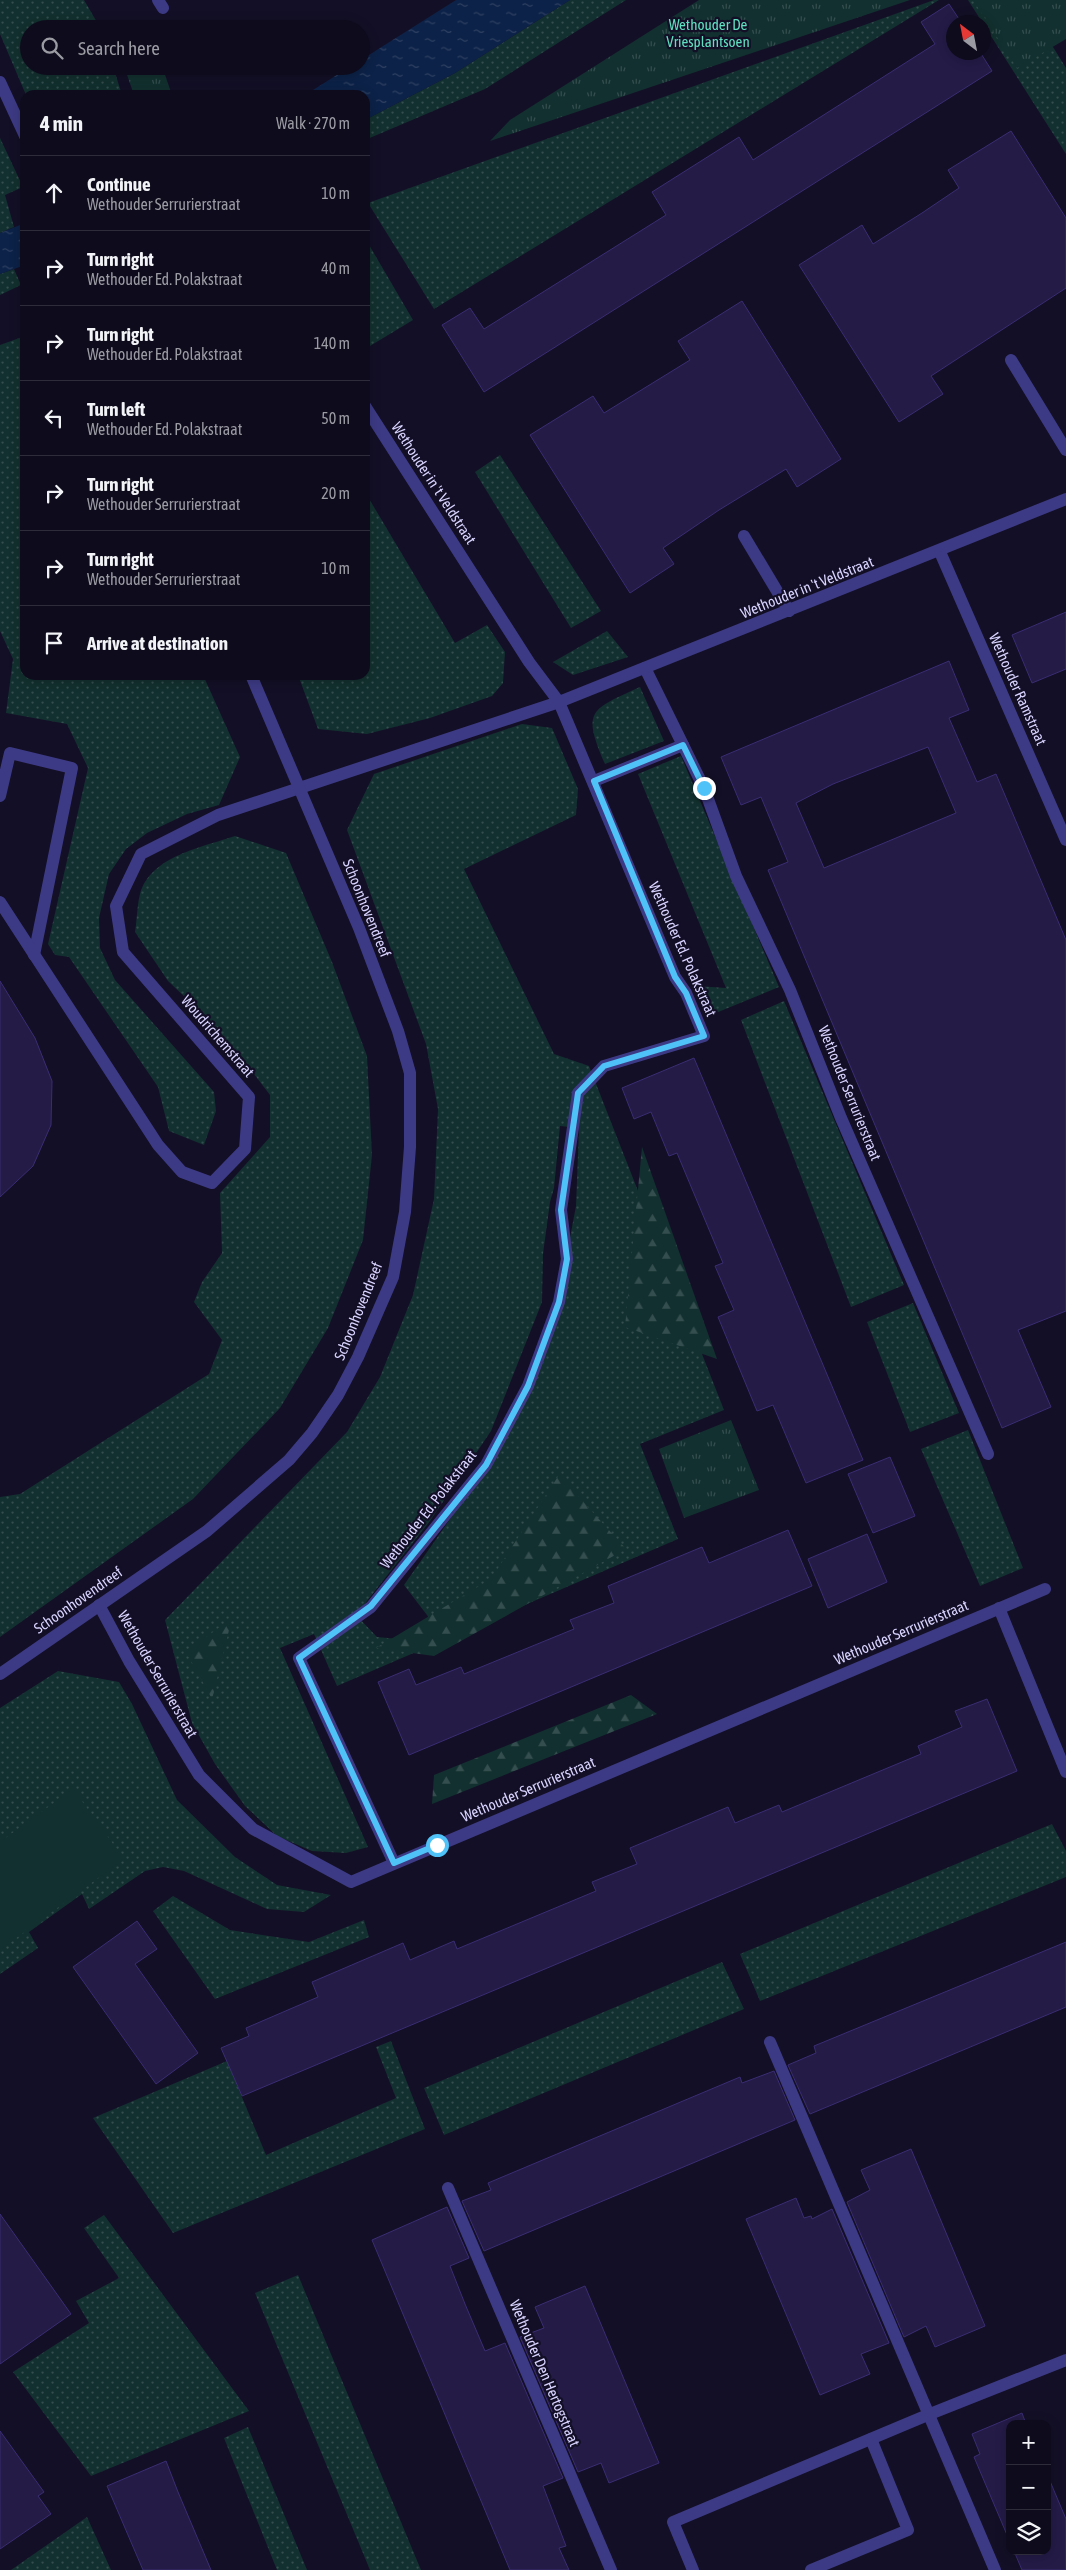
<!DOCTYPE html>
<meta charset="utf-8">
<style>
body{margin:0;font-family:"Asap Condensed",sans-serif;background:#1c1929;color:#f1f3f6}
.controls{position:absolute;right:15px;bottom:15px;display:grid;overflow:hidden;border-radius:10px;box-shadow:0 2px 12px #0003}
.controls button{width:45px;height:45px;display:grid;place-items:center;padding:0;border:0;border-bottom:1px solid #2e2b3b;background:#0e0b1c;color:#f1f3f6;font:25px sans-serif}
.compass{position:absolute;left:946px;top:15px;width:45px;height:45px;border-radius:50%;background:#0e0b1c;box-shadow:0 2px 12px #0003;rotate:328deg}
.stop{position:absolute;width:15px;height:15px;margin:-11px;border:4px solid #4fc3f7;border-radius:50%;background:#fff}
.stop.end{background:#4fc3f7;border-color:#fff;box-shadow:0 1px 5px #0008}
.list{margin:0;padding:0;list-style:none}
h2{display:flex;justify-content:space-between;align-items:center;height:65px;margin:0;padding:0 20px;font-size:21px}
h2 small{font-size:16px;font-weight:400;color:#9b9ba3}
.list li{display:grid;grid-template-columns:32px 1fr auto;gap:15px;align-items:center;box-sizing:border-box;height:75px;padding:0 20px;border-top:1px solid #2e2b3b}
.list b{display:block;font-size:19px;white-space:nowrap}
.list p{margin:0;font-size:16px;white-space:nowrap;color:#9b9ba3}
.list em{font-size:16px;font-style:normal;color:#9b9ba3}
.icon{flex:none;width:28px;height:28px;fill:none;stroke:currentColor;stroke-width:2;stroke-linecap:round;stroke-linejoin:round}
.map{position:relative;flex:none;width:1066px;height:2570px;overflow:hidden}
.search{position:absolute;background:#0e0b1c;box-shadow:0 2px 12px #0003;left:20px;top:20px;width:350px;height:55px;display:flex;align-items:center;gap:12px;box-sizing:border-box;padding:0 18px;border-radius:28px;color:#9b9ba3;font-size:19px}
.panel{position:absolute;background:#0e0b1c;box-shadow:0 2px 12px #0003;left:20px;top:90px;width:350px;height:590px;border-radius:15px}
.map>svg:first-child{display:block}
.grass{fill:url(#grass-dots);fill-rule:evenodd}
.forest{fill:url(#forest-firs)}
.park{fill:url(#park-tufts)}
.pitch{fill:#12302f}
.water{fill:url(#water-ripples)}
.building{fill:#241b47;stroke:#3b2d73;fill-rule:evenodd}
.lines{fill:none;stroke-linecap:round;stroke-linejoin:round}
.minor{stroke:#3d3a85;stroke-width:12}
.route{stroke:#4fc3f7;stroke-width:6}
.labels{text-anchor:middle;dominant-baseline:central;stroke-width:4.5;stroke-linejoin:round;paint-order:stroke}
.park-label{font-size:15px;fill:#5fe0c0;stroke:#130f26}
.street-label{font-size:15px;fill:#d9d4ff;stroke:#130f26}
</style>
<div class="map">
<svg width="1066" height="2570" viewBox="0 0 1066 2570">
<defs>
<pattern id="grass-dots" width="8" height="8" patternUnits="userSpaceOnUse" patternTransform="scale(1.25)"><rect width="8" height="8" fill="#12302f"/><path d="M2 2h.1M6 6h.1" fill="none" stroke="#344d4e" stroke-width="1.8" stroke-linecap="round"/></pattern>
<pattern id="forest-firs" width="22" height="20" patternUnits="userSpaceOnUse" patternTransform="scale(1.25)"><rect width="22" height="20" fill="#12302f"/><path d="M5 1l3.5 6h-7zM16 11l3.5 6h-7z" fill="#344d4e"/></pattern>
<pattern id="park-tufts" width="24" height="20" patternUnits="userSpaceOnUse" patternTransform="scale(1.25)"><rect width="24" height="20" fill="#12302f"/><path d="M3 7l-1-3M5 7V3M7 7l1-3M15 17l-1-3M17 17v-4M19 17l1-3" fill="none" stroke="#344d4e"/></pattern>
<pattern id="water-ripples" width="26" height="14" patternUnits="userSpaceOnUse" patternTransform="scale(1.25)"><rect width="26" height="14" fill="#0c2248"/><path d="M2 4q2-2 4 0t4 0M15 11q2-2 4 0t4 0" fill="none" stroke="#2f4163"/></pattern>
</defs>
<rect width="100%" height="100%" fill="#130f26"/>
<g class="grass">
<polygon points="0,0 84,0 101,29 29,29 29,66 113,66 122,95 26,95 0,34"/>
<polygon points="570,0 626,0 485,89 365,140 365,120 455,73"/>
<polygon points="934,0 939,0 434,309 368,203"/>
<polygon points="968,0 1024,0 1066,68 1066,154"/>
<polygon points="0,138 23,187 5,195 14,227 0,233"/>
<polygon points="365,238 413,320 365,349"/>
<polygon points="14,269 21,285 0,295 0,274"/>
<polygon points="25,336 25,675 203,675 240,757 219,805 187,814 147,833 126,849 109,874 99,918 100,948 115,980 214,1092 216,1111 204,1145 169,1131 158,1087 69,957 55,955 48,944 88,768 67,724 6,713 13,659 0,631 0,345"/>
<polygon points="500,455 601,611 571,628 475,472"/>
<polygon points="365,492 455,643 487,625 505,652 503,683 492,696 430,718 367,734 318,729 298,675 365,675"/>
<polygon points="607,631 628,657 573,675 553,662"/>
<path d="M640,687L664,741L605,764C582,710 590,710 640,687Z"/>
<path d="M522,724L552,728L578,789L576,815L464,869L554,1054L589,1066L724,1410L640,1444L678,1539L337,1686L314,1634L280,1648L368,1847L346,1853L312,1851L277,1836L245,1806L215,1764L192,1723L165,1620L347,1432L380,1377L413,1295L434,1199L438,1109L426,1044L347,830L374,774ZM560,1126L579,1128L576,1206L551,1338L499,1449L404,1585L430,1619L398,1639L377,1637L356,1615L430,1521L491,1431L542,1302L543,1254L550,1202L554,1188Z"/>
<polygon points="681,756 779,987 706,1017 697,986 726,988 638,774"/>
<path d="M235,836L286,853L332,962L367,1056L372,1155L363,1240L328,1328L280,1408L193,1499L0,1637V1497L20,1494L209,1374L222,1340L194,1302L202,1282L222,1253L220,1193L270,1137V1095L241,1057L208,1019L168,981L135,932C137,920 137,906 140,894C150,856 203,847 235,836Z"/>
<polygon points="784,1001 904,1285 851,1307 741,1020"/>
<polygon points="913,1303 959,1413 910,1432 867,1322"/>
<polygon points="968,1430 1023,1568 980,1586 921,1449"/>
<polygon points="58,1671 119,1682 132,1704 177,1800 235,1857 277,1885 331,1895 304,1912 267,1909 184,1871 163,1867 145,1871 89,1909 82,1894 29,1932 38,1948 0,1974 0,1708"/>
<polygon points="1052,1824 1066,1851 1066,1877 760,2001 740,1954"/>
<polygon points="173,1896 230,1930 309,1942 364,1920 369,1937 215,1999 153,1911"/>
<polygon points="722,1962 744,2009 444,2135 424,2088"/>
<polygon points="391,2041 425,2129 173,2233 93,2118 227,2061 266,2155 396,2098 376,2047"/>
<polygon points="104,2215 249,2411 91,2476 13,2372 89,2323 76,2301 119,2278 84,2228"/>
<polygon points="298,2275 421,2570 370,2570 255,2293"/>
<polygon points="248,2427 307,2570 277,2570 224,2438"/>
<polygon points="87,2517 111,2570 11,2570"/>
</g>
<g class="forest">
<polygon points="642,1147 717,1359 625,1327"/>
<polygon points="559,1475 626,1549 434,1656 376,1648 491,1579"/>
<polygon points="232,1618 212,1699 186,1652"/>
<polygon points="631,1695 657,1714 432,1804 434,1775"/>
</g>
<g class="park">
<polygon points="699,0 910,0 490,141 510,120"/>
<polygon points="973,0 1066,0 1066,39 1017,68"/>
<polygon points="124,66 162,66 172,95 134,95"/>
<polygon points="731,1420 759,1490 684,1518 659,1449"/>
</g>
<polygon class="pitch" points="73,1789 124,1859 0,1950 0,1842"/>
<g class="water">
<polygon points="456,0 570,0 455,73 365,120 365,95 305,95 351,66 361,66 361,60"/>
<polygon points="25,223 25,265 0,274 0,233"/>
</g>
<g class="building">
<polygon points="949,4 961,22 954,22 954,52 980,52 992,71 484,392 442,325 470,308 484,329 666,215 652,192 739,137 753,160 935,44 921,22"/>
<polygon points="1011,131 1066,218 1066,288 931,376 943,394 899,422 799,265 862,225 873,244 922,213 959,188 948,170"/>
<polygon points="742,301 841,459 797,487 786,469 719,510 663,548 674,564 630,593 530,435 593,396 604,413 690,360 678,341"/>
<polygon points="1066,612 1066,669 1032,683 1012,635"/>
<path d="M949,661L969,710L949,718L977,782L996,774L1066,940V1311L1018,1330L1051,1407L1002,1428L768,870L788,862L761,797L741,805L721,757ZM928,747L956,813L824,868L796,803L833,784Z"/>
<polygon points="0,981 35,1038 52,1081 51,1125 33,1166 0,1197"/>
<polygon points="694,1058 863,1460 806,1483 773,1405 757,1411 718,1317 734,1310 715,1266 723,1263 677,1153 669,1156 651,1112 634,1119 622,1088"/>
<polygon points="890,1457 915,1516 873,1533 848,1474"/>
<polygon points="788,1530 812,1586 409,1755 378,1682 409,1669 416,1685 461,1667 464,1674 574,1629 570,1620 614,1603 608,1586 702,1547 709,1563"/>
<polygon points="867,1534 887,1582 828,1608 808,1559"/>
<polygon points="987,1699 1017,1771 242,2096 221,2048 249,2036 246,2028 318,1997 312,1982 403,1943 410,1960 454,1941 457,1949 596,1891 592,1882 637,1864 630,1848 728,1807 735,1823 779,1805 782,1812 921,1754 918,1746 962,1727 955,1711"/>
<polygon points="137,1921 157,1949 135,1964 198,2053 156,2084 73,1967"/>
<polygon points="1066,1942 1066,2007 810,2114 788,2065 816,2053 814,2046"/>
<polygon points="774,2071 795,2120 484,2251 462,2201 491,2190 488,2183 740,2077 742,2083"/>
<polygon points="911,2149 985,2326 935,2347 926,2326 904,2337 847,2202 870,2190 861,2170"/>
<polygon points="796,2198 804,2218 811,2216 812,2219 832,2209 889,2343 861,2354 870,2374 820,2395 746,2219"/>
<polygon points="447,2207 469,2258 450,2266 465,2304 485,2351 505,2343 563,2478 543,2486 566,2546 559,2548 569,2570 510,2570 372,2240"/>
<polygon points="0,2214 71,2314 0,2364"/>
<polygon points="585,2286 659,2463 609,2483 601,2463 578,2472 520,2337 544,2328 535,2307"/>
<polygon points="1022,2413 1026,2424 1010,2424 1010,2542 974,2457 980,2454 972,2434"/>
<polygon points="0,2431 44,2492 38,2496 51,2514 0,2549"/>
<polygon points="166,2461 178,2492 211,2570 143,2570 107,2486"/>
<polygon points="1047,2474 1066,2519 1066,2570 1022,2570 1014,2551 1047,2551"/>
</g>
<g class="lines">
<g class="minor">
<polyline points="158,0 163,8"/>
<polyline points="0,82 25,136"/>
<polyline points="1011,360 1066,450"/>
<polyline points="365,406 529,662 559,702 675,977 686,993 704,1036 604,1066 578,1093 561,1210 567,1259 559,1302 528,1386 486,1465 371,1607 299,1658 394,1863"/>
<polyline points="744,536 789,611"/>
<polyline points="940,552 1066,840"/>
<polyline points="645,668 683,745"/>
<polyline points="594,781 683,745 704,788 736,876 790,990 841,1118 988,1454"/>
<polyline points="0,796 10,753 72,768 34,955"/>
<polyline points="0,902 158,1145 182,1172 212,1183 245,1149 249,1097 123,952 116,906 141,854 218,815 559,702 1066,499"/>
<polyline points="99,1605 129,1661 199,1775 253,1829 351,1882 1045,1589"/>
<polyline points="999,1608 1066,1772"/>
<polyline points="0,1674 207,1531 289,1460 312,1433 338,1395 358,1357 393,1277 405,1212 410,1147 410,1073 398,1031 359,928 251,675"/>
<polyline points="770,2042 995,2570"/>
<polyline points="448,2188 611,2570"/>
<polyline points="693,2570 673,2522 930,2414 1066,2360"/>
<polyline points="811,2570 908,2530 871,2439"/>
</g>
</g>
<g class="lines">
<polyline class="route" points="437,1845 394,1863 299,1658 371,1606 486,1465 528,1386 559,1302 567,1259 561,1210 578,1093 604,1066 704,1036 686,993 675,977 594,781 683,745 704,788"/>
</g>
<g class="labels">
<g class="park-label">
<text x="708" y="24">Wethouder De<tspan x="708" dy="17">Vriesplantsoen</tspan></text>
</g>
<g class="street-label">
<text transform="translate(434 483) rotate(57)">Wethouder in 't Veldstraat</text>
<text transform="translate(807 587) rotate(-22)">Wethouder in 't Veldstraat</text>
<text transform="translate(1018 689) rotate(66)">Wethouder Ramstraat</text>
<text transform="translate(367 908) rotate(68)">Schoonhovendreef</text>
<text transform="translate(683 949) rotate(66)">Wethouder Ed. Polakstraat</text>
<text transform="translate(218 1036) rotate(49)">Woudrichemstraat</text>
<text transform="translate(850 1093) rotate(68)">Wethouder Serrurierstraat</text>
<text transform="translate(358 1311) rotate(-68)">Schoonhovendreef</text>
<text transform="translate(428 1509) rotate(-52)">Wethouder Ed. Polakstraat</text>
<text transform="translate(78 1600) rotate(-35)">Schoonhovendreef</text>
<text transform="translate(901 1632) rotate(-23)">Wethouder Serrurierstraat</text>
<text transform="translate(158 1674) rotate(60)">Wethouder Serrurierstraat</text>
<text transform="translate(528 1789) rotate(-23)">Wethouder Serrurierstraat</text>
<text transform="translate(545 2373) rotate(67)">Wethouder Den Hertogstraat</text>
</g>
</g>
</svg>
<div class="controls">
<button>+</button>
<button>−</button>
<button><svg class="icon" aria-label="layers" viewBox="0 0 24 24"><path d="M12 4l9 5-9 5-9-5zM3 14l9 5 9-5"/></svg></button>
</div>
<svg class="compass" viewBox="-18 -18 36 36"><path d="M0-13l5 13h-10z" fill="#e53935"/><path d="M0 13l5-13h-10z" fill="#9b9ba3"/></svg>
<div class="stop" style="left:437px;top:1845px"></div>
<div class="stop end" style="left:704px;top:788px"></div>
<div class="search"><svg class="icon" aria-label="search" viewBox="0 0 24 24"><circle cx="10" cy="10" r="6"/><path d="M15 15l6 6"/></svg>Search here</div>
<section class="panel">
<h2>4 min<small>Walk · 270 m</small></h2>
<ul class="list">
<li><svg class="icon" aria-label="ahead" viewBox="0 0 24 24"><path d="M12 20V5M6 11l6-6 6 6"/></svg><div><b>Continue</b><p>Wethouder Serrurierstraat</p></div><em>10 m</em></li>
<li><svg class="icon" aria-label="right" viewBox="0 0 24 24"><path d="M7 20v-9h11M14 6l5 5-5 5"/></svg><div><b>Turn right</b><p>Wethouder Ed. Polakstraat</p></div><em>40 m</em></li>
<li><svg class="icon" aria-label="right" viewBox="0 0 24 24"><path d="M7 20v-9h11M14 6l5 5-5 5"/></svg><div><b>Turn right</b><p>Wethouder Ed. Polakstraat</p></div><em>140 m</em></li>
<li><svg class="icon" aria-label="left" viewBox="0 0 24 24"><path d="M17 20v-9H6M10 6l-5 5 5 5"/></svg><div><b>Turn left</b><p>Wethouder Ed. Polakstraat</p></div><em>50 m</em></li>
<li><svg class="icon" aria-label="right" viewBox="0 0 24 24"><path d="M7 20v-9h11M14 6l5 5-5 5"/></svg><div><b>Turn right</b><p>Wethouder Serrurierstraat</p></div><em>20 m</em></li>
<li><svg class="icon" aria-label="right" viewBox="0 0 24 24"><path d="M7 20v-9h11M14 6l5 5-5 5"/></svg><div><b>Turn right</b><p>Wethouder Serrurierstraat</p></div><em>10 m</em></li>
<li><svg class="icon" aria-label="arrive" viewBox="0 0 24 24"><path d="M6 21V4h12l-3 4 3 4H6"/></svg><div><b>Arrive at destination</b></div></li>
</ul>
</section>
</div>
